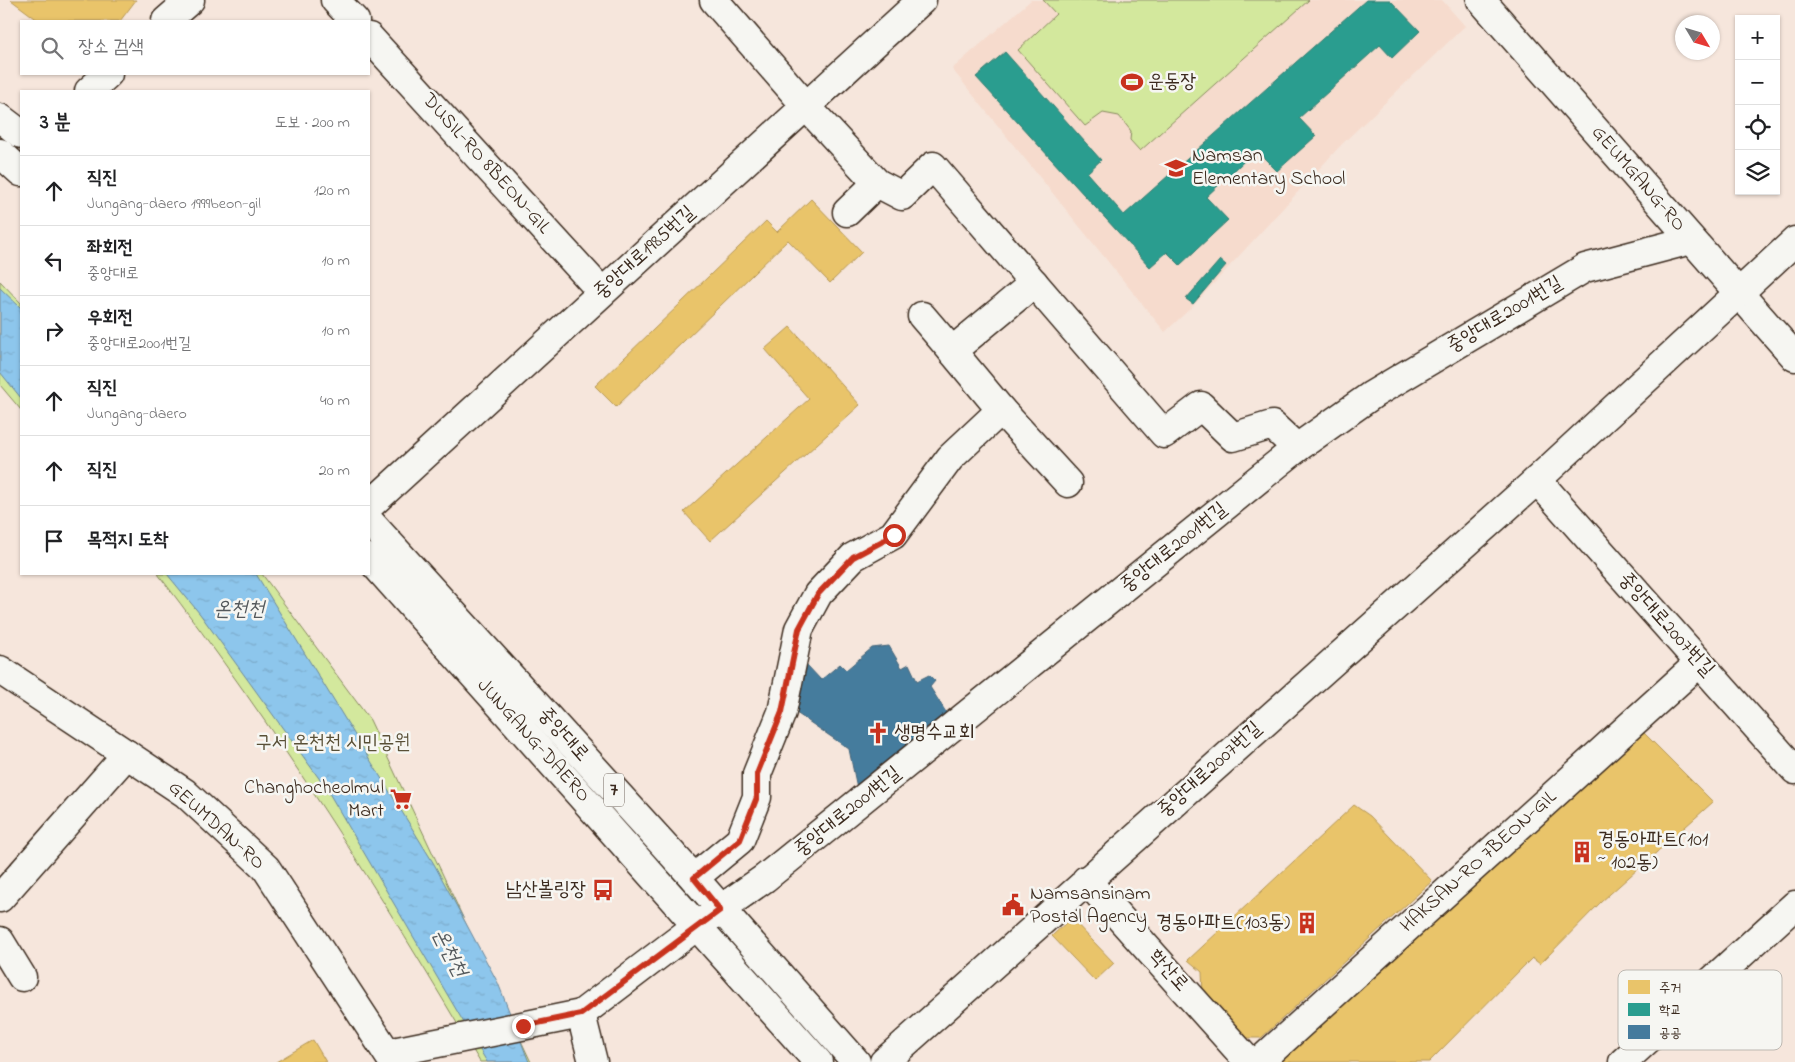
<!DOCTYPE html>
<html lang="ko">
<meta charset="utf-8">
<style>
body{margin:0;font-family:"Indie Flower","Poor Story",sans-serif;background:#f6f6f6;color:#202124}
.controls{position:absolute;right:15px;top:15px;display:grid;overflow:hidden;border-radius:0px;box-shadow:0 1px 4px #0004}
.controls button{width:45px;height:45px;display:grid;place-items:center;padding:0;border:0;border-bottom:1px solid #e0e0e0;background:#fff;color:#202124;font:25px sans-serif}
.compass{position:absolute;left:1675px;top:15px;width:45px;height:45px;border-radius:50%;background:#fff;box-shadow:0 1px 4px #0004;rotate:128deg}
.stop{position:absolute;width:15px;height:15px;margin:-11px;border:4px solid #c8321e;border-radius:50%;background:#fff}
.stop.end{background:#c8321e;border-color:#fff;box-shadow:0 1px 5px #0008}
.list{margin:0;padding:0;list-style:none}
h2{display:flex;justify-content:space-between;align-items:center;height:65px;margin:0;padding:0 20px;font-size:21px}
h2 small{font-size:16px;font-weight:400;color:#757577}
.list li{display:grid;grid-template-columns:32px 1fr auto;gap:15px;align-items:center;box-sizing:border-box;height:70px;padding:0 20px;border-top:1px solid #e0e0e0}
.list b{display:block;font-size:19px;white-space:nowrap}
.list p{margin:0;font-size:16px;white-space:nowrap;color:#757577}
.list em{font-size:16px;font-style:normal;color:#757577}
.icon{flex:none;width:28px;height:28px;fill:none;stroke:currentColor;stroke-width:2;stroke-linecap:round;stroke-linejoin:round}
.map{position:relative;flex:none;width:1795px;height:1062px;overflow:hidden}
.search{position:absolute;background:#fff;box-shadow:0 1px 4px #0004;left:20px;top:20px;width:350px;height:55px;display:flex;align-items:center;gap:12px;box-sizing:border-box;padding:0 18px;border-radius:0px;color:#757577;font-size:19px}
.panel{position:absolute;background:#fff;box-shadow:0 1px 4px #0004;left:20px;top:90px;width:350px;height:485px;border-radius:0px}
.map>svg:first-child{display:block}
.built{fill:#f6dbcd}
.park{fill:#d3e89d;stroke:#87895e}
.water{fill:url(#water-ripples);stroke:#6c889a}
.homes{fill:#e9c46a;stroke:#b59653}
.schools{fill:#2a9d8f;stroke:#2f7a6d}
.public{fill:#457b9d;stroke:#426377}
.lines{fill:none;stroke-linecap:round;stroke-linejoin:round}
.minor-casing{stroke:#3b2a1e;stroke-width:31}
.major-casing{stroke:#3b2a1e;stroke-width:31}
.minor{stroke:#f6f6f2;stroke-width:28}
.major{stroke:#f6f6f2;stroke-width:28}
.route{stroke:#c8321e;stroke-width:6}
.labels{text-anchor:middle;dominant-baseline:central;stroke-width:5;stroke-linejoin:round;paint-order:stroke}
.shield{fill:#f6f6f2;stroke:#73675e;stroke-width:1}
.shield-label{font-size:19px;font-weight:bold;fill:#3b2a1e}
.poi-label{font-size:20px;fill:#3b2a1e;stroke:#f6f6f2;text-anchor:start}
.street-label{font-size:20px;fill:#3b2a1e;stroke:#f6f6f2}
.park-label{font-size:20px;fill:#595037;stroke:#f6f6f2}
.water-label{font-size:21px;font-style:italic;fill:#54595c;stroke:#f6f6f2}
.key{fill:#f6f6f2;stroke:#beb9b2;stroke-width:1}
.key-label{font-size:14px;fill:#3b2a1e}
</style>
<div class="map">
<svg width="1795" height="1062" viewBox="0 0 1795 1062">
<defs>
<pattern id="water-ripples" width="26" height="14" patternUnits="userSpaceOnUse" patternTransform="scale(1.25)"><rect width="26" height="14" fill="#8dc6ec"/><path d="M2 4q2-2 4 0t4 0M15 11q2-2 4 0t4 0" fill="none" stroke="#7baaca"/></pattern>
</defs>
<rect width="100%" height="100%" fill="#f6e6dc"/>
<filter id="ink" filterUnits="userSpaceOnUse"><feTurbulence type="fractalNoise" baseFrequency=".02" numOctaves="2"/><feDisplacementMap in="SourceGraphic" scale="10" xChannelSelector="R" yChannelSelector="G"/><feConvolveMatrix kernelMatrix="1 2 1 2 8 2 1 2 1" color-interpolation-filters="sRGB"/></filter>
<g filter="url(#ink)">
<polygon class="built" points="1031,0 1442,0 1465,26 1342,144 1192,307 1165,332 952,69"/>
<g class="park">
<polygon points="1043,0 1309,0 1140,151 1130,140 1131,131 1119,116 1103,113 1085,126 1018,50 1056,14"/>
<polygon points="0,281 21,303 21,410 0,385"/>
<path d="M158,574H262L370,720L531,1062H480C381,894 277,729 158,574Z"/>
</g>
<g class="water">
<polygon points="0,288 21,308 21,398 0,372"/>
<polygon points="167,574 256,574 434,864 498,983 529,1062 487,1062 326,788 200,614"/>
</g>
<g class="homes">
<polygon points="11,0 136,0 120,21 39,21"/>
<polygon points="811,199 862,252 830,283 788,240 616,407 595,386 766,221 777,232"/>
<polygon points="790,327 860,405 710,541 684,512 809,399 765,349"/>
<polygon points="1642,731 1713,802 1601,902 1540,964 1532,958 1429,1062 1279,1062"/>
<polygon points="1354,805 1370,816 1432,881 1261,1038 1242,1038 1203,995 1202,972 1188,960"/>
<polygon points="1071,918 1114,963 1095,981 1052,936"/>
<polygon points="313,1040 326,1062 276,1062"/>
</g>
<g class="schools">
<polygon points="1366,0 1390,0 1420,31 1392,58 1380,45 1299,118 1316,136 1277,171 1256,150 1206,197 1228,220 1180,265 1167,252 1150,267 976,77 1005,52 1101,160 1087,173 1124,215"/>
<polygon points="1220,260 1226,265 1193,304 1186,299"/>
</g>
<polygon class="public" points="889,646 902,668 909,664 917,681 929,675 935,681 930,687 949,717 857,788 849,749 792,710 806,664 821,680 840,664 846,670 872,648"/>
<g class="lines">
<g class="minor-casing">
<g id="minor">
<polyline points="335,0 355,21"/>
<polyline points="714,0 806,106 877,183 902,196 933,166 1164,434 1201,406 1233,437 1272,425 1297,448"/>
<polyline points="1481,0 1795,357"/>
<polyline points="369,37 602,292"/>
<polyline points="847,212 877,183"/>
<polyline points="922,316 952,351"/>
<polyline points="1001,410 1068,483"/>
<polyline points="1537,480 1795,770"/>
<polyline points="369,506 922,0"/>
<polyline points="0,670 185,793 266,868 393,1062"/>
<polyline points="694,878 740,840 757,797 757,774 782,712 799,629 818,594 853,557 893,535 950,458 1001,410 952,351 1034,283"/>
<polyline points="1086,880 1249,1062"/>
<polyline points="0,898 127,754"/>
<polyline points="0,941 22,977"/>
<polyline points="581,1014 593,1062"/>
<polyline points="388,1053 581,1014 698,925 765,878 1297,448 1372,395 1585,268 1691,240"/>
<polyline points="884,1062 1537,480 1795,241"/>
<polyline points="1259,1062 1699,663"/>
<polyline points="1623,1062 1795,905"/>
</g>
</g>
<g class="major-casing">
<g id="major">
<polyline points="166,21 190,0"/>
<polyline points="89,91 108,74"/>
<polyline points="0,118 21,134"/>
<polyline points="0,153 21,172"/>
<polyline points="369,521 694,878 856,1062"/>
<polyline points="369,558 818,1062"/>
</g>
</g>
<use href="#minor" class="minor"/>
<use href="#major" class="major"/>
</g>
</g>
<g class="lines" filter="url(#ink)">
<polyline class="route" points="523,1026 581,1014 720,910 694,878 740,840 757,797 757,774 782,712 799,629 818,594 853,557 894,535"/>
</g>
<defs>
<g id="stadium-bare" transform="scale(1.725)"><path d="M0-5a6.5 5 0 1 0 0 10a6.5 5 0 1 0 0-10ZM-3.5-1.8h7v3.6h-7Z" fill="#c8321e" stroke="#f6f6f2" stroke-width="2.5" paint-order="stroke"/></g>
<g id="school-bare" transform="scale(1.725)"><path d="M0-5L7-2L0 1L-7-2ZM-4 1L0 2.5L4 1V4Q0 6-4 4Z" fill="#c8321e" stroke="#f6f6f2" stroke-width="2.5" paint-order="stroke"/></g>
<g id="church-bare" transform="scale(1.725)"><path d="M-1.2-6h2.4v3.5h3.3v2.4h-3.3V6h-2.4V-.1h-3.3v-2.4h3.3Z" fill="#c8321e" stroke="#f6f6f2" stroke-width="2.5" paint-order="stroke"/></g>
<g id="supermarket-bare" transform="scale(1.725)"><path d="M-6-5.5h2.5l.6 2H6L4.5 2H-2.5L-4.4-4H-6ZM-1.5 3.2a1.3 1.3 0 1 0 .1 0ZM3 3.2a1.3 1.3 0 1 0 .1 0Z" fill="#c8321e" stroke="#f6f6f2" stroke-width="2.5" paint-order="stroke"/></g>
<g id="building-bare" transform="scale(1.725)"><path d="M-4-6H4V6H1V3H-1V6H-4ZM-2.5-4.3h1.7v1.8h-1.7ZM.8-4.3h1.7v1.8H.8ZM-2.5-1h1.7V.8h-1.7ZM.8-1h1.7V.8H.8Z" fill="#c8321e" stroke="#f6f6f2" stroke-width="2.5" paint-order="stroke"/></g>
<g id="bus-bare" transform="scale(1.725)"><path d="M-5-6H5V4H4V6H2V4H-2V6H-4V4H-5ZM-3.5-4V0h7V-4ZM-3.5 1.2v1.5H-2V1.2ZM2 1.2v1.5H3.5V1.2Z" fill="#c8321e" stroke="#f6f6f2" stroke-width="2.5" paint-order="stroke"/></g>
<g id="civic-bare" transform="scale(1.725)"><path d="M-.6-6.5H3V-4.5H.6V-3L4-1V1h2V6H-6V1h2V-1L-.6-3ZM-1.2 2.5V6h2.4V2.5Z" fill="#c8321e" stroke="#f6f6f2" stroke-width="2.5" paint-order="stroke"/></g>
</defs>
<g fill-rule="evenodd">
<use href="#stadium-bare" x="1132" y="82"/>
<use href="#school-bare" x="1176" y="168"/>
<use href="#church-bare" x="878" y="733"/>
<use href="#supermarket-bare" x="401" y="799"/>
<use href="#building-bare" x="1582" y="852"/>
<use href="#bus-bare" x="603" y="890"/>
<use href="#civic-bare" x="1013" y="905"/>
<use href="#building-bare" x="1307" y="923"/>
</g>
<g class="labels">
<rect class="shield" x="604" y="773.5" width="20" height="33" rx="4"/>
<g class="shield-label">
<text x="614" y="790">7</text>
</g>
<g class="poi-label">
<text x="1148" y="82">운동장</text>
<text x="1192" y="156">Namsan<tspan x="1192" dy="23">Elementary School</tspan></text>
<text x="894" y="733">생명수교회</text>
<text x="384" y="788" text-anchor="end">Changhocheolmul<tspan x="384" dy="23">Mart</tspan></text>
<text x="1598" y="840">경동아파트(101<tspan x="1598" dy="23">~ 102동)</tspan></text>
<text x="586" y="890" text-anchor="end">남산볼링장</text>
<text x="1030" y="894">Namsansinam<tspan x="1030" dy="23">Postal Agency</tspan></text>
<text x="1290" y="923" text-anchor="end">경동아파트(103동)</text>
</g>
<g class="street-label">
<text transform="translate(486 164) rotate(48)">DUSIL-RO 8BEON-GIL</text>
<text transform="translate(1638 179) rotate(49)">GEUMGANG-RO</text>
<text transform="translate(645 253) rotate(-42)">중앙대로1985번길</text>
<text transform="translate(1505 315) rotate(-31)">중앙대로2001번길</text>
<text transform="translate(1174 548) rotate(-39)">중앙대로2001번길</text>
<text transform="translate(1666 625) rotate(48)">중앙대로2007번길</text>
<text transform="translate(563 735) rotate(48)">중앙대로</text>
<text transform="translate(533 741) rotate(48)">JUNGANG-DAERO</text>
<text transform="translate(1210 770) rotate(-42)">중앙대로2007번길</text>
<text transform="translate(848 812) rotate(-39)">중앙대로2001번길</text>
<text transform="translate(216 826) rotate(42)">GEUMDAN-RO</text>
<text transform="translate(1479 862) rotate(-42)">HAKSAN-RO 7BEON-GIL</text>
<text transform="translate(1168 971) rotate(48)">학산로</text>
</g>
<g class="park-label">
<text x="333" y="743">구서 온천천 시민공원</text>
</g>
<g class="water-label">
<text x="239" y="610">온천천</text>
<text transform="translate(449 953) rotate(63)">온천천</text>
</g>
</g>
<rect x="1618" y="970" width="164" height="80" rx="8" class="key"/>
<rect x="1628" y="980" width="22" height="14" fill="#e9c46a"/>
<rect x="1628" y="1003" width="22" height="13" fill="#2a9d8f"/>
<rect x="1628" y="1025" width="22" height="14" fill="#457b9d"/>
<g class="key-label">
<text x="1659" y="992">주거</text>
<text x="1659" y="1014">학교</text>
<text x="1659" y="1037">공공</text>
</g>
</svg>
<div class="controls">
<button>+</button>
<button>−</button>
<button><svg class="icon" aria-label="locate" viewBox="0 0 24 24"><circle cx="12" cy="12" r="6"/><path d="M12 2v4M12 18v4M2 12h4M18 12h4"/></svg></button>
<button><svg class="icon" aria-label="layers" viewBox="0 0 24 24"><path d="M12 4l9 5-9 5-9-5zM3 14l9 5 9-5"/></svg></button>
</div>
<svg class="compass" viewBox="-18 -18 36 36"><path d="M0-13l5 13h-10z" fill="#e53935"/><path d="M0 13l5-13h-10z" fill="#757577"/></svg>
<div class="stop" style="left:894px;top:535px"></div>
<div class="stop end" style="left:523px;top:1026px"></div>
<div class="search"><svg class="icon" aria-label="search" viewBox="0 0 24 24"><circle cx="10" cy="10" r="6"/><path d="M15 15l6 6"/></svg>장소 검색</div>
<section class="panel">
<h2>3 분<small>도보 · 200 m</small></h2>
<ul class="list">
<li><svg class="icon" aria-label="ahead" viewBox="0 0 24 24"><path d="M12 20V5M6 11l6-6 6 6"/></svg><div><b>직진</b><p>Jungang-daero 1999beon-gil</p></div><em>120 m</em></li>
<li><svg class="icon" aria-label="left" viewBox="0 0 24 24"><path d="M17 20v-9H6M10 6l-5 5 5 5"/></svg><div><b>좌회전</b><p>중앙대로</p></div><em>10 m</em></li>
<li><svg class="icon" aria-label="right" viewBox="0 0 24 24"><path d="M7 20v-9h11M14 6l5 5-5 5"/></svg><div><b>우회전</b><p>중앙대로2001번길</p></div><em>10 m</em></li>
<li><svg class="icon" aria-label="ahead" viewBox="0 0 24 24"><path d="M12 20V5M6 11l6-6 6 6"/></svg><div><b>직진</b><p>Jungang-daero</p></div><em>40 m</em></li>
<li><svg class="icon" aria-label="ahead" viewBox="0 0 24 24"><path d="M12 20V5M6 11l6-6 6 6"/></svg><div><b>직진</b></div><em>20 m</em></li>
<li><svg class="icon" aria-label="arrive" viewBox="0 0 24 24"><path d="M6 21V4h12l-3 4 3 4H6"/></svg><div><b>목적지 도착</b></div></li>
</ul>
</section>
</div>
